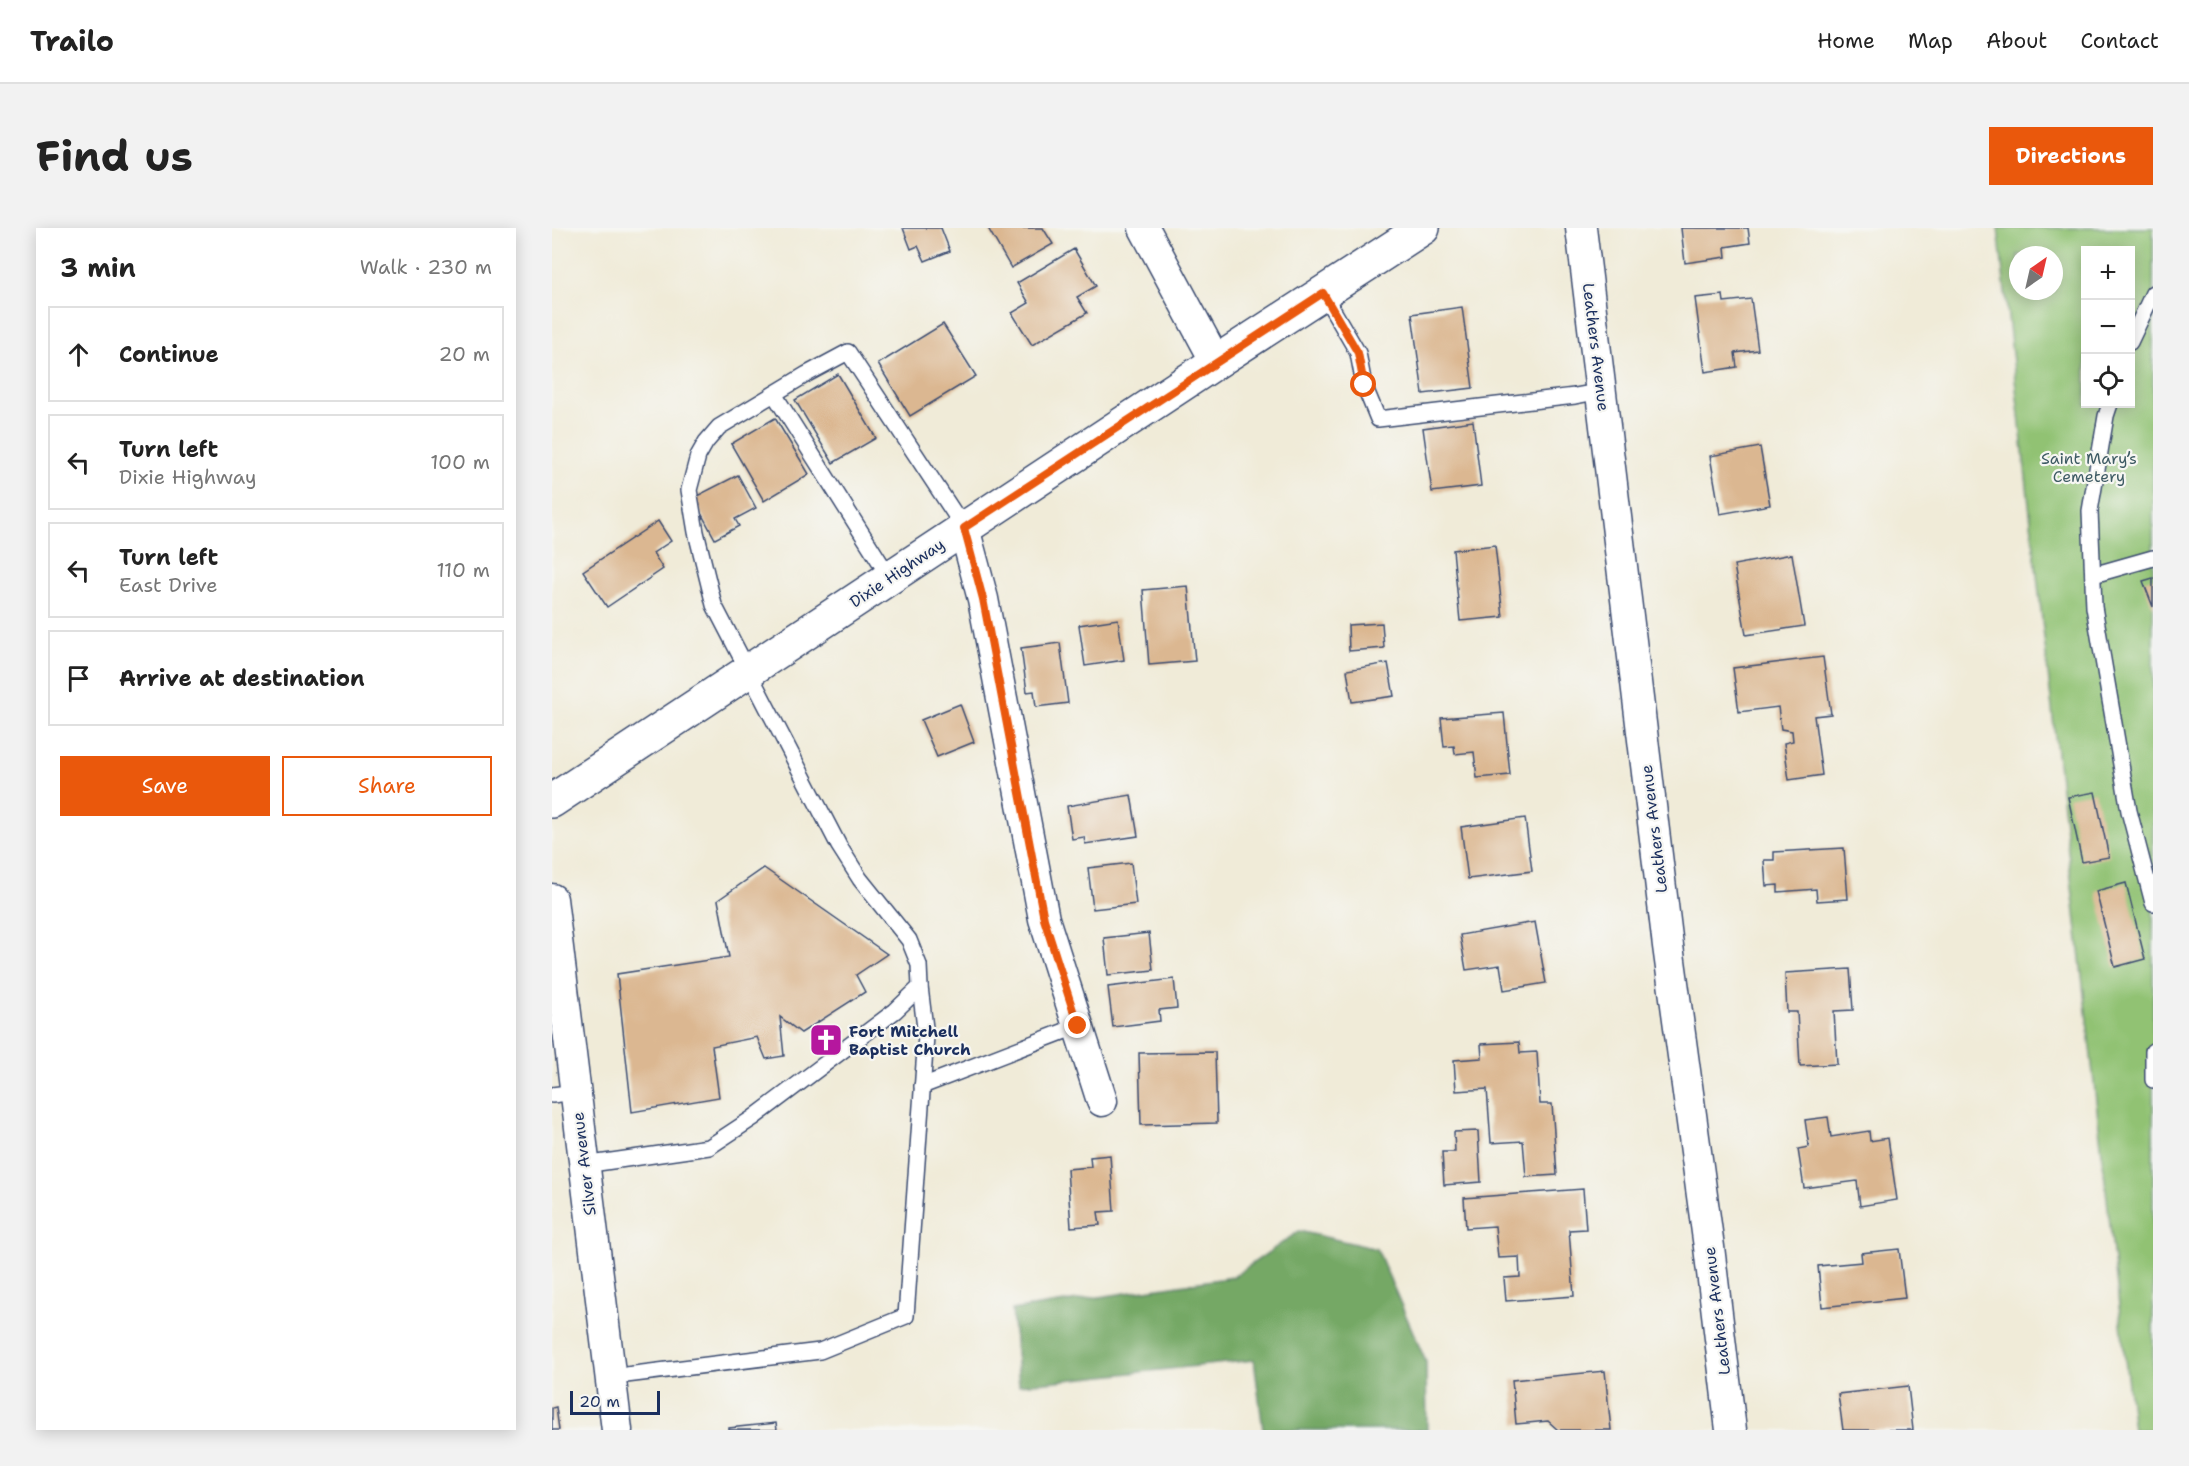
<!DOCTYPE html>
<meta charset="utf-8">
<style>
body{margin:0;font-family:"Shantell Sans",sans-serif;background:#f2f2f2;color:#222}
.controls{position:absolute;right:18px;top:18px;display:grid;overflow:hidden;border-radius:0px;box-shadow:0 3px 15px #0003}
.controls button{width:54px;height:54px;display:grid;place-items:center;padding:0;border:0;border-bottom:2px solid #e0e0e0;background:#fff;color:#222;font:30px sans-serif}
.compass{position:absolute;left:1457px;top:18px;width:54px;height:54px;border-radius:50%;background:#fff;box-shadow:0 3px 15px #0003;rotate:34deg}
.scale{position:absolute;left:18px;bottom:15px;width:90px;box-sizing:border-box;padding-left:6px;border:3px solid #1b2f5e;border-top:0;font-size:16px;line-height:21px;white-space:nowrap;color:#1b2f5e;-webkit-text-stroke:4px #f6f6f2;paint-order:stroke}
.stop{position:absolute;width:18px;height:18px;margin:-14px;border:4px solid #ea580c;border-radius:50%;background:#fff}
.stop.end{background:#ea580c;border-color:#fff;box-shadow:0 2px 6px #0008}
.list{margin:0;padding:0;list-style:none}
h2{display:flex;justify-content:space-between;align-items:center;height:78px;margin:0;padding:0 24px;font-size:26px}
h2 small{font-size:20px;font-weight:400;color:#767676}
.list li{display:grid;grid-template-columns:39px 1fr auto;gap:18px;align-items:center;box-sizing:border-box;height:96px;margin:0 12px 12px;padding:0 12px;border:2px solid #e0e0e0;border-radius:0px}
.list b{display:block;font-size:22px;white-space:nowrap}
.list p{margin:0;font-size:20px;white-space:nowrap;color:#767676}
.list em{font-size:20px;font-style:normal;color:#767676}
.actions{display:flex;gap:12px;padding:18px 24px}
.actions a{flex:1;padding:14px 0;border:2px solid #ea580c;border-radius:0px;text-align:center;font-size:21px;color:#ea580c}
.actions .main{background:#ea580c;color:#fff}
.icon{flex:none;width:33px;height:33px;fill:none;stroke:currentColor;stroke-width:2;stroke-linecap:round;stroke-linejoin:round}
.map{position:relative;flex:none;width:1601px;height:1202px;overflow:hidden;border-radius:0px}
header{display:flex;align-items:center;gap:36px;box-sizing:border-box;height:84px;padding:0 30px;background:#fff;border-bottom:2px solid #e0e0e0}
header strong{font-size:28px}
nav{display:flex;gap:33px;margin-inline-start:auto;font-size:21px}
.intro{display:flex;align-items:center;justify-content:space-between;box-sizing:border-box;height:144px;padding:0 36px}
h1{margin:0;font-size:42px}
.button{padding:15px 27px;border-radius:0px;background:#ea580c;color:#fff;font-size:21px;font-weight:700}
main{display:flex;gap:36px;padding:0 36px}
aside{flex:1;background:#fff;border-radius:0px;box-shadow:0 3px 15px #0003}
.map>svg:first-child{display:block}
.green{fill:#91c273;stroke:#567868;stroke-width:1.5;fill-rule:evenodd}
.forest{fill:#74a865;stroke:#486c62;stroke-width:1.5}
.building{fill:#dbb791}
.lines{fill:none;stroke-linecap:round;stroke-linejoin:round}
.service-casing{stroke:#3b4b70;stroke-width:18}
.minor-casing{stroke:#3b4b70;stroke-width:33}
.primary-casing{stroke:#3b4b70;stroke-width:36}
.service{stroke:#fff;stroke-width:15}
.minor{stroke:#fff;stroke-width:30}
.primary{stroke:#fff;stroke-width:33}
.route{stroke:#ea580c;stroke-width:8}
.labels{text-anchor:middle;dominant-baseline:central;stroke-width:4.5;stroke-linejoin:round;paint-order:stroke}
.street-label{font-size:16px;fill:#1b2f5e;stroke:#f6f6f2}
.park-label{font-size:16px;fill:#3e5b64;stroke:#f6f6f2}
.poi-label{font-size:16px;font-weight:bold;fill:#1b2f5e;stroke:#f6f6f2;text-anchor:start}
</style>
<header>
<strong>Trailo</strong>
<nav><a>Home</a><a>Map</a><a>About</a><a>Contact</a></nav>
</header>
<div class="intro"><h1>Find us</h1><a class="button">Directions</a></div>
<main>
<aside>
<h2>3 min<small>Walk · 230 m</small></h2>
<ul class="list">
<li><svg class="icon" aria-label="ahead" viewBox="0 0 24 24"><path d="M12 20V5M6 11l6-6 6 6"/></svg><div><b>Continue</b></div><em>20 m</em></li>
<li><svg class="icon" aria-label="left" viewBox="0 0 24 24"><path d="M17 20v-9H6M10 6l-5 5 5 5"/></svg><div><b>Turn left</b><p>Dixie Highway</p></div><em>100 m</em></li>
<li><svg class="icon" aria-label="left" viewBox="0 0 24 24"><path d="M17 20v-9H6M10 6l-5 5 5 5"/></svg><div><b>Turn left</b><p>East Drive</p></div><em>110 m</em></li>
<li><svg class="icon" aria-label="arrive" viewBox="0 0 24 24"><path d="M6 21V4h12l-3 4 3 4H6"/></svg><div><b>Arrive at destination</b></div></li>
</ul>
<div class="actions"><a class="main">Save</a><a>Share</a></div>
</aside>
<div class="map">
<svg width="1601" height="1202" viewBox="0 0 1601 1202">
<rect width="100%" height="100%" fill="#f6f6f2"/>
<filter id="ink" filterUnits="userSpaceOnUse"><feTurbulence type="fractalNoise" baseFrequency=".0167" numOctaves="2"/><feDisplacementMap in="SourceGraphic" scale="12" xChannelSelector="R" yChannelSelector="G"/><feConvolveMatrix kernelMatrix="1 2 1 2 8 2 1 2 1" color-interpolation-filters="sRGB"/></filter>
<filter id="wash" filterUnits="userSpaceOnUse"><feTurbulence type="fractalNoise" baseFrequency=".008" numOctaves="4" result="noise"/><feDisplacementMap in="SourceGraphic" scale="24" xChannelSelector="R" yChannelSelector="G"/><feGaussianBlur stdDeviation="1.35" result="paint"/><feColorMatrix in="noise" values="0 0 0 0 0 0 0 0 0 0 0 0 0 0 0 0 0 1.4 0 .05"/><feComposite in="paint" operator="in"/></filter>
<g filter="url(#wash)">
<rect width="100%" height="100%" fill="#f0ebd8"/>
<path class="green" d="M1446,0H1601V1202H1581ZM1534,22H1578V176H1534ZM1466,27H1502V63H1466Z"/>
<polygon class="forest" points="747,1003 825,1021 874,1134 875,1202 711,1202 702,1132 467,1157 460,1082 681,1049"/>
<g id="blocks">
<g class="building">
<polygon points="351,0 389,0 398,23 373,33 366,18 359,21"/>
<polygon points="436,0 491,0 501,16 459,40"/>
<polygon points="1129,0 1196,0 1198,15 1173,19 1174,29 1133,35"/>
<polygon points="522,21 544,58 525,69 535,85 480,117 460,85 477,75 465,55"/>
<polygon points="1171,67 1172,74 1199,71 1206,122 1183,125 1185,139 1153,144 1143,70"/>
<polygon points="910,79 921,160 871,166 860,86"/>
<polygon points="391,96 424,148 358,188 326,136"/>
<polygon points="286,146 324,210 281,235 243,172"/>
<polygon points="223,190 257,246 212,273 179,216"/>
<polygon points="921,193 929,258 880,264 871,200"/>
<polygon points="1208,219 1218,277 1168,286 1158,228"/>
<polygon points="186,247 204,280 183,291 187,298 163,311 141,270"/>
<polygon points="106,293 119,313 101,325 111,341 55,379 31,343"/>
<polygon points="943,317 951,389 908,393 901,322"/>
<polygon points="1240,326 1252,398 1194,407 1182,337"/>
<polygon points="1601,350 1601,379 1591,353"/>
<polygon points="636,358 643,433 597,437 591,362"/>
<polygon points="566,391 572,432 533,438 527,397"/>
<polygon points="830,395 832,420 797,423 796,397"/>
<polygon points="508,415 516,475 484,479 482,463 475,464 469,420"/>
<polygon points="1271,429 1279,486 1262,488 1270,547 1237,552 1232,515 1241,513 1240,503 1229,501 1226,479 1187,484 1181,440"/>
<polygon points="836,435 842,468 800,474 795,442"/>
<polygon points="408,476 422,514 385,529 369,492"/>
<polygon points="952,485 958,547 925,550 922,524 903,526 902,518 892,519 889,490"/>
<polygon points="1543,564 1557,629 1530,634 1516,569"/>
<polygon points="579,567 586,608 533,616 532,609 520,611 515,578"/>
<polygon points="973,590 980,643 916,651 909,599"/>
<polygon points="1292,620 1296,671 1265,673 1264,661 1226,664 1226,657 1214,658 1212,632 1222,632 1222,624"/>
<polygon points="579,635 584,676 541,681 536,640"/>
<polygon points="212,640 335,726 304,747 313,764 249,805 228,789 232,828 214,831 205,809 160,818 167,869 80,884 65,746 177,729 166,672"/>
<polygon points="1574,655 1593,731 1563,739 1544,663"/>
<polygon points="983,694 994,755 952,762 948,737 914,742 908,707"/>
<polygon points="597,705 601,742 556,747 552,710"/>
<polygon points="1298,741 1301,782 1282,783 1285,836 1248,838 1245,784 1235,784 1233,745"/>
<polygon points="622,751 625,780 607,782 608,793 561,799 556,759"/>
<polygon points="967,814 968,825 985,824 988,876 1000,876 1005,947 974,949 971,913 939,915 935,861 904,863 902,832 930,830 929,816"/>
<polygon points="663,824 665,895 589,897 587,825"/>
<polygon points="1276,889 1279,909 1317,903 1318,913 1336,910 1345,972 1308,978 1305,953 1252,960 1246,921 1257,919 1253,892"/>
<polygon points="926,903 929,954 892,957 890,924 903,924 902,904"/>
<polygon points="558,927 562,983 546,984 548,997 519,999 515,941 539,939 538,929"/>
<polygon points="1031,961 1034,1001 1017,1002 1022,1068 954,1073 952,1050 968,1049 967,1029 946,1030 943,998 914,1000 912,970"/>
<polygon points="1347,1021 1353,1070 1270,1079 1266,1038 1310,1034 1309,1025"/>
<polygon points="1053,1143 1059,1202 1006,1202 996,1193 964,1196 960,1152"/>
<polygon points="1356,1158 1361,1202 1291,1202 1286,1166"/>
<polygon points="4,1179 7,1202 0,1202 0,1180"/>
<polygon points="224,1195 225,1202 177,1202 177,1200"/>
</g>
</g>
</g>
<g filter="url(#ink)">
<use href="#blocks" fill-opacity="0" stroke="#3b4b70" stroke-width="1.5"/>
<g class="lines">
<g class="service-casing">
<g id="service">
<polyline points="771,65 806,125 812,157 826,191 1023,168 1050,163"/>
<polyline points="1578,114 1601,65"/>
<polyline points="222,166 338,350"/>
<polyline points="1558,176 1554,188 1538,283 1542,379 1577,583 1601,675"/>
<polyline points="1541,347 1601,330"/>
<polyline points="1601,823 1601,852"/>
<polyline points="370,858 526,798"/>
<polyline points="0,867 24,864"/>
<polyline points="32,937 157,919 201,890 343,783 368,759 367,737 357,712 308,651 287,618 162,377 144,304 137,262 146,228 154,214 167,199 255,146 296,124 412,300"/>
<polyline points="58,1149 268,1123 354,1088 374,808 368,759"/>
</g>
</g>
<g class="minor-casing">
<g id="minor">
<polyline points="592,0 664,134"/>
<polyline points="1029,0 1116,718 1157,1019 1179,1202"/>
<polyline points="412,300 431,371 492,691 550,873"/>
<polyline points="0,671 65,1202"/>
</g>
</g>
<g class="primary-casing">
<polyline id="primary" points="0,573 664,134 871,0"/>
</g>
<use href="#service" class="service"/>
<use href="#minor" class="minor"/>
<use href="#primary" class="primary"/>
</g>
</g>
<g class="lines" filter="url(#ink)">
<polyline class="route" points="526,798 492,691 431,371 412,300 771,65 806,125 812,157"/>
</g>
<defs>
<g id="church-square" transform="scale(1.725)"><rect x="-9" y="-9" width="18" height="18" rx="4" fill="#b5179e" stroke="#f6f6f2"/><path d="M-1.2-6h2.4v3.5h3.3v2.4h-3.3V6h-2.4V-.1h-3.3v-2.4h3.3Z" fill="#fff"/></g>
</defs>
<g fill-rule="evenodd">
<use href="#church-square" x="274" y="812"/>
</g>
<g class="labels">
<g class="street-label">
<text transform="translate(1044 119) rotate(83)">Leathers Avenue</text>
<text transform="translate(345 345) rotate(-34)">Dixie Highway</text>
<text transform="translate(1102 601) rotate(-97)">Leathers Avenue</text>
<text transform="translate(32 936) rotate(-97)">Silver Avenue</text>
<text transform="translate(1165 1083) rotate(-97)">Leathers Avenue</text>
</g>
<g class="park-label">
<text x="1537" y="230">Saint Mary’s<tspan x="1537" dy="18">Cemetery</tspan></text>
</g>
<g class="poi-label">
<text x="297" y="803">Fort Mitchell<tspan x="297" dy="18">Baptist Church</tspan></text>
</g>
</g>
</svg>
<div class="controls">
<button>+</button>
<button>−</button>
<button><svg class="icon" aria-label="locate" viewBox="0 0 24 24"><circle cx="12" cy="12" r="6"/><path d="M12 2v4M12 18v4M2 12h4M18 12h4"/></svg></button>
</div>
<svg class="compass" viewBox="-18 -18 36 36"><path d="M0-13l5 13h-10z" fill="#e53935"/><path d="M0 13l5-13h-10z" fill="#767676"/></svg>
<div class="scale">20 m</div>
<div class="stop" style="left:812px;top:157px"></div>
<div class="stop end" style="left:526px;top:798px"></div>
</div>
</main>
